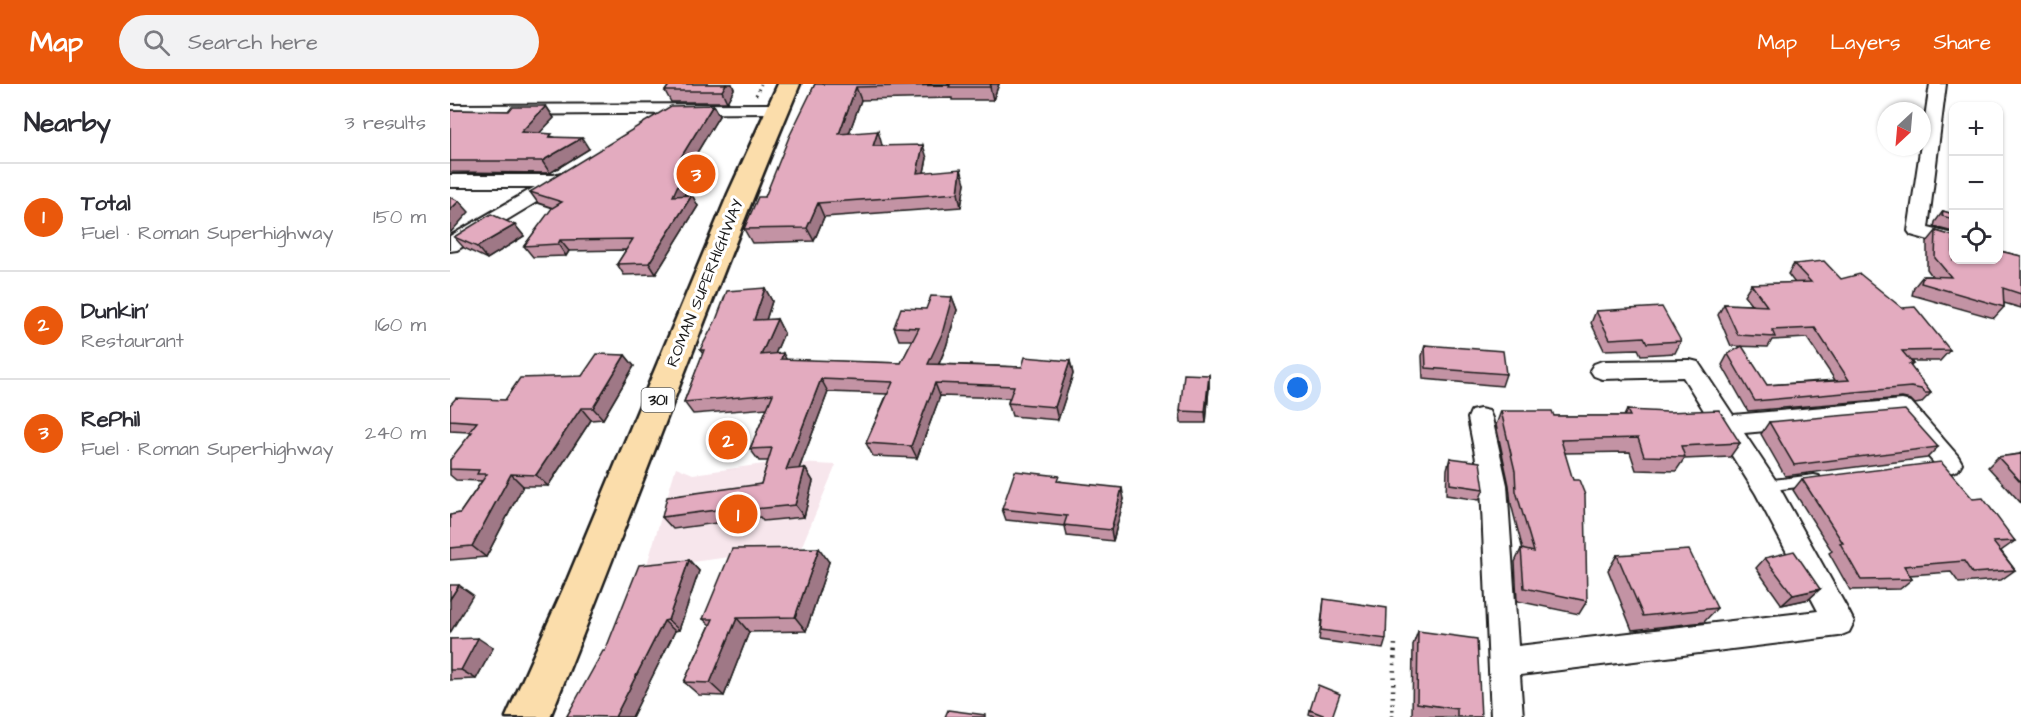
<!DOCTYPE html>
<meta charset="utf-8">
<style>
body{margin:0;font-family:"Architects Daughter",sans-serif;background:#f2f2f3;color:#2b2b33}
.controls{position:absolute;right:18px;top:18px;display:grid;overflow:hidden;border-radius:12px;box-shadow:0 2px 4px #0004}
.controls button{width:54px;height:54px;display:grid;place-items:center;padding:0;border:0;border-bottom:2px solid #e1e1e2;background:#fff;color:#2b2b33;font:30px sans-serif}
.compass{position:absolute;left:1427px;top:18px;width:54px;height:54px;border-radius:50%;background:#fff;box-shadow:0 2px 4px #0004;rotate:206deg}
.you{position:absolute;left:848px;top:304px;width:21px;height:21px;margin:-15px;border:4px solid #fff;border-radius:50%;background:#1a73e8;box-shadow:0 0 0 9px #1a73e833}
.badge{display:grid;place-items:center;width:39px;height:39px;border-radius:50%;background:#ea580c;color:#fff;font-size:20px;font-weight:700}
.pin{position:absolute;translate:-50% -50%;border:3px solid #fff;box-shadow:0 2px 6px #0006}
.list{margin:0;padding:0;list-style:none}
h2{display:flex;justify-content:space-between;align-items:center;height:78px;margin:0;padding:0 24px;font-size:26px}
h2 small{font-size:20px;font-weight:400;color:#7c7c81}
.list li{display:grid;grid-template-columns:39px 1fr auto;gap:18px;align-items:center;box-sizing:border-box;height:108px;padding:0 24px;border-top:2px solid #e1e1e2}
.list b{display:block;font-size:22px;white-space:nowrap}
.list p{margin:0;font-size:20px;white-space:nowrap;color:#7c7c81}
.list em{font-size:20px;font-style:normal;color:#7c7c81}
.icon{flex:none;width:33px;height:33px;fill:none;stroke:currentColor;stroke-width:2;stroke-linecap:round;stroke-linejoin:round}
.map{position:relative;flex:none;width:1571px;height:633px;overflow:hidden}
header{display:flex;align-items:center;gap:36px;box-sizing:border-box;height:84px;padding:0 30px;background:#ea580c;color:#fff}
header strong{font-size:28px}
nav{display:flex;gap:33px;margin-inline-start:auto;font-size:21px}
.search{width:420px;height:54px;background:#f2f2f3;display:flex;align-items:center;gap:15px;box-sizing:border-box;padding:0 21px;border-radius:33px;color:#7c7c81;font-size:22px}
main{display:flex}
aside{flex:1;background:#fff}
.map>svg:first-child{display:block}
.built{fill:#f7e6ec}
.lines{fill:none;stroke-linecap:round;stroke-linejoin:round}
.service-casing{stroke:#1c1c1c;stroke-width:4}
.minor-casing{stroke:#1c1c1c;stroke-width:4}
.primary-casing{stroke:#1c1c1c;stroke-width:5}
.path-far1{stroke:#1c1c1c;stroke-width:3;stroke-dasharray:1.5 4;stroke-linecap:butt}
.path{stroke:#1c1c1c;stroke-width:4.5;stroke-dasharray:1.5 5;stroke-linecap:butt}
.service{fill:#fff;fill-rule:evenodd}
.minor{fill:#fff;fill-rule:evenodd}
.primary{fill:#fbddab;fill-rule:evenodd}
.wall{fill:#c393a4;stroke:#1c1c1c;stroke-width:1.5}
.shaded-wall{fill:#9f7886;stroke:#1c1c1c;stroke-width:1.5}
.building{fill:#e3abbf;stroke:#1c1c1c;stroke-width:1.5}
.labels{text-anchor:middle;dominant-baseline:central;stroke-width:6;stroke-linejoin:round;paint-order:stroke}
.shield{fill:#fff;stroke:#606060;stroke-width:1.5}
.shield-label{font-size:15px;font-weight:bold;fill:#1c1c1c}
.street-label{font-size:16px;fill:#1c1c1c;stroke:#fff}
</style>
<header>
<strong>Map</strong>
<div class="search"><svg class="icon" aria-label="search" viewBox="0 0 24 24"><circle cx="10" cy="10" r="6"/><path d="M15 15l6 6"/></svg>Search here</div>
<nav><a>Map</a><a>Layers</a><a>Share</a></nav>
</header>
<main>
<aside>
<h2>Nearby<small>3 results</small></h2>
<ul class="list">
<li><span class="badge">1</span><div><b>Total</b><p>Fuel · Roman Superhighway</p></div><em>150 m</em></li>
<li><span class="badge">2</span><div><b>Dunkin'</b><p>Restaurant</p></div><em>160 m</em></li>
<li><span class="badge">3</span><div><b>RePhil</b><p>Fuel · Roman Superhighway</p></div><em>240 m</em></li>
</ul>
</aside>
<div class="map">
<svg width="1571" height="633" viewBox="0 0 1571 633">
<rect width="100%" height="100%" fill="#fff"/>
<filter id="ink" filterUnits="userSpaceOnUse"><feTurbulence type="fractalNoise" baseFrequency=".0167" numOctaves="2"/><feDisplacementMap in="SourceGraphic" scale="12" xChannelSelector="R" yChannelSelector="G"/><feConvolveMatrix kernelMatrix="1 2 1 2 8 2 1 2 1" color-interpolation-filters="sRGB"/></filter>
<g filter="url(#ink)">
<polygon class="built" points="328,378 386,381 348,471 295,471 196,484 226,383 243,390"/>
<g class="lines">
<g class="service-casing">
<polygon id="service" points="1364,391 1369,392 1370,396 1369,400 1364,401 1315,407 1310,406 1308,402 1310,398 1315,397"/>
</g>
<g class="minor-casing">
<g id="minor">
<polygon points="1480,0 1496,0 1478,144 1504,150 1504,163 1461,151 1458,147"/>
<polygon points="327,20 333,21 335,25 333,29 0,31 0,21"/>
<polygon points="111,89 118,91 120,95 118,99 7,166 0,167 0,152 85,103 0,103 0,91 104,91"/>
<polygon points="1240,276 1248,278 1283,331 1452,316 1461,318 1508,372 1512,379 1508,386 1499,389 1490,386 1446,335 1294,349 1324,394 1399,528 1404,538 1399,548 1389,552 1070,591 1073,633 1041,633 1031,401 1018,334 1021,327 1030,325 1039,327 1042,334 1057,401 1068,562 1368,527 1306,410 1233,293 1152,295 1144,292 1140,286 1144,280 1152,277"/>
</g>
</g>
<g class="primary-casing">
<path id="primary" d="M328,0H350C262,209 185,423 100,633H56L118,494L278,110Z"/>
</g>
<polyline class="path-far1" points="306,11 311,0"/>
<polyline class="path" points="942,633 945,558"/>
<use href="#service" class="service"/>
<use href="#minor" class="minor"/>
<use href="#primary" class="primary"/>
</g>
<g class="wall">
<polygon points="220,0 282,0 284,5 277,18 221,18 215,7"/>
<polygon points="365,0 549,0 543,16 502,16 502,14 411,16 399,49 432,61 432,62 477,74 474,88 515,99 511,123 374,133 364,157 302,159 294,145 315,113"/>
<polygon points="263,21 269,32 243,75 247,83 234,111 242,111 248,122 206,190 174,191 167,180 176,166 119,167 116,172 83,173 74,162 103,124 88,119 80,108"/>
<polygon points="96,22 104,34 89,49 104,53 139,65 100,89 0,88 0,26 58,27"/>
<polygon points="1493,127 1503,130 1503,148 1484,143 1485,138"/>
<polygon points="65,141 74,152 37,175 14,164 4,153"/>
<polygon points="1486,147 1550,167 1571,172 1571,224 1554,219 1554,223 1544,234 1462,211 1464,203 1473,192 1482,192 1477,185 1477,158"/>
<polygon points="1344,180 1391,195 1500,266 1490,277 1461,277 1463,280 1460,283 1481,309 1471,319 1465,320 1461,316 1452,314 1298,327 1272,281 1278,270 1317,301 1385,296 1357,254 1322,256 1318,263 1281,262 1268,231 1274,220 1302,221 1294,211 1301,200 1345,199 1338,190"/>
<polygon points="315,204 322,217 316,236 327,235 334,249 325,270 337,276 451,279 463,256 449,256 444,243 476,225 502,213 507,226 496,263 489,280 572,283 620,277 623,290 608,336 562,332 558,319 559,314 490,312 467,374 423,372 416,359 437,310 378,308 349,385 355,384 363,397 354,433 313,437 310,433 223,445 212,433 311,400 318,377 309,377 300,365 317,324 243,330 234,318 253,270 250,266"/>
<polygon points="1146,227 1231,257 1225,269 1191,271 1188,265 1154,266 1141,239"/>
<polygon points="975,261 1056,290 1052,302 973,295 972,272"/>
<polygon points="175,271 184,282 153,335 141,336 98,402 73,402 36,473 0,476 0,431 10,429 32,397 6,396 0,391 0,376 21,350 19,348 0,347 0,321 55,316 132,292"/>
<polygon points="759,291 759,303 756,339 731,339 730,327"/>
<polygon points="1177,326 1290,359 1280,373 1234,375 1226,387 1186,386 1180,368 1115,369 1137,517 1129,530 1067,517 1065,478 1071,465 1073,466 1061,420 1059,401 1046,341 1051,327 1104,332 1174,332"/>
<polygon points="1319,338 1488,363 1477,374 1335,392 1311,350"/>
<polygon points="1571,369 1571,419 1538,383 1548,373 1569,370"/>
<polygon points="1000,374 1034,405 1029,416 996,411 997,385"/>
<polygon points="1352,395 1523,415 1565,457 1551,467 1565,486 1551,496 1509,499 1501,488 1460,491 1462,495 1450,505 1400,506 1379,469 1382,467 1343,406"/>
<polygon points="610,397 674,415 663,457 617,452 615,442 556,436 552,425"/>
<polygon points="1167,471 1267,524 1254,538 1182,546 1158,486"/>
<polygon points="1315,474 1370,505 1359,515 1332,521 1306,484"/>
<polygon points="239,476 249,487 229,546 225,547 182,633 117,632 155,567"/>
<polygon points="379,478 356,547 299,548 274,612 249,611 234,598 260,541 253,535"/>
<polygon points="874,515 936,555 933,565 869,556"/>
<polygon points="968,547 1031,633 971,633 962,632 963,561"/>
<polygon points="0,555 43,564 26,595 0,596"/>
<polygon points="860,626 882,633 866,633 859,630"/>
</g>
<g class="shaded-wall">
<polygon points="276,0 282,0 284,5 277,18 272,7"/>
<polygon points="541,0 549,0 543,16 540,3"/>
<polygon points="406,3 411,16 394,63 389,50"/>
<polygon points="263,21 269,32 243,75 247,83 229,123 223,112 231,73"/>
<polygon points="96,22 104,34 79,60 71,48"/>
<polygon points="428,47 432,61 428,75 423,62"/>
<polygon points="132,54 139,65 100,89 92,77"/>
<polygon points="473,61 477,74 471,102 467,89"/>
<polygon points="511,85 515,99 511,123 508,109"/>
<polygon points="242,111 248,122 206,190 199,179"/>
<polygon points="9,117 19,128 0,149 0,126"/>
<polygon points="368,119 374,133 364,157 357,144"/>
<polygon points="65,141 74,152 37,175 27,163"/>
<polygon points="110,156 119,167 116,172 108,160"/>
<polygon points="315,204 322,217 312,249 304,236"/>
<polygon points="502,213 507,226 496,263 483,293 478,280"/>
<polygon points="327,235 334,249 319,284 311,271"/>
<polygon points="333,269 340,282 331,275"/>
<polygon points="175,271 184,282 153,335 143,324"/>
<polygon points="620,277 623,290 608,336 605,323"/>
<polygon points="759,291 759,303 756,339 755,328"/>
<polygon points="371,295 378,308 344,398 336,386"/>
<polygon points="485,299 490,312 467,374 461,362"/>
<polygon points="131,324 141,336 98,402 86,391"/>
<polygon points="355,384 363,397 354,433 345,421"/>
<polygon points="61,390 73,402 36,473 22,462"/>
<polygon points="672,404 674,415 663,457 661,446"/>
<polygon points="369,464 379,478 356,547 345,533"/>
<polygon points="239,476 249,487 229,546 218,536"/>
<polygon points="9,501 23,511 0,549 0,515"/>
<polygon points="1370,505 1359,515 1332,521 1343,511"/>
<polygon points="287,534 299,548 274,612 260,599"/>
<polygon points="214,537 225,547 182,633 165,633"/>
<polygon points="28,554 43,564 26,595 11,586"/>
</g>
<g class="building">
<polygon points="220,0 276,0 272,7 215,7"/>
<polygon points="365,0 541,0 540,3 499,3 500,1 406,3 389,50 428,47 423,62 473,61 467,89 511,85 508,109 368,119 357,144 294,145 308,113 315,113 339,53"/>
<polygon points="263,21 231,73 241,72 223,112 242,111 199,179 167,180 183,155 110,156 108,160 74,162 102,124 112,118 80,108 221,22"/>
<polygon points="62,22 96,22 71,48 102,50 99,53 132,54 92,77 0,77 0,26 58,27"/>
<polygon points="0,113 9,117 0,126"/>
<polygon points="1493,127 1503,130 1503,135 1492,132"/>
<polygon points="41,130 65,141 27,163 4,153"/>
<polygon points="1486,147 1503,152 1503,176 1548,176 1548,164 1550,167 1571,172 1571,210 1553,204 1554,223 1471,199 1473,192 1501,193 1485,174"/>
<polygon points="1374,177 1391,195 1410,190 1452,224 1465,223 1500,266 1452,267 1463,280 1459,280 1481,309 1475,309 1471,305 1461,303 1305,317 1278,270 1292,262 1317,301 1399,296 1365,244 1322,246 1325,253 1288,251 1274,220 1317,222 1301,200 1361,198 1344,180"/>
<polygon points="315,204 304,236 327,235 311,271 333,269 331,275 451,279 469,244 444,243 451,224 476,225 481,212 502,213 492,250 478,280 572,283 575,273 620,277 605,323 558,319 564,302 485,299 461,362 416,359 443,298 371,295 336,386 355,384 345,421 304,425 305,421 212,433 217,413 311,400 322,364 300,365 323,310 234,318 254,266 250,266 266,236 277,207"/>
<polygon points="1212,223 1231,257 1197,259 1194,253 1160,255 1146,227"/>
<polygon points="975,261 1053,267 1056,290 976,284"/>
<polygon points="147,270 175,271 143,324 131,324 86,391 61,390 22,462 0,464 0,431 10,429 37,390 27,390 29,386 0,385 0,376 22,348 19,348 27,338 0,336 0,321 6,314 55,316 70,294 132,292"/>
<polygon points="734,290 759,291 755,328 730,327"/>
<polygon points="1177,326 1218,328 1269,326 1290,359 1231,362 1235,373 1194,372 1188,354 1111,356 1123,396 1129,396 1135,411 1137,517 1074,504 1071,465 1084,468 1066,407 1065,387 1051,327 1102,327 1104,332 1180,332"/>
<polygon points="1455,326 1488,363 1344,381 1319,338"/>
<polygon points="1571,370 1571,398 1548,373"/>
<polygon points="1000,374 1030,378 1034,405 1000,400"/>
<polygon points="1491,378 1523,415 1533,414 1565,457 1543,458 1565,486 1522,489 1514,477 1454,482 1462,495 1411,496 1390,459 1393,459 1352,395"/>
<polygon points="565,387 609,392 607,397 672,404 661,446 614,441 617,432 552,425"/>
<polygon points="369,464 345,533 287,534 260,599 234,598 263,535 253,535 282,465"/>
<polygon points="1239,466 1267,524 1193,532 1167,471"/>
<polygon points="1344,467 1370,505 1343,511 1315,474"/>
<polygon points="239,476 218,536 214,537 165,633 117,632 153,567 155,567 189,481"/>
<polygon points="0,501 9,501 0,515"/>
<polygon points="874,515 937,524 936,555 871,546"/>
<polygon points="968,547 1027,555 1031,633 1007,633 1007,625 967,619"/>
<polygon points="28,554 11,586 0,586 0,555"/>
<polygon points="868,601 890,610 882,633 878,633 860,626"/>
<polygon points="498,626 535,631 535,633 495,633"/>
</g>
</g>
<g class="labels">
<rect class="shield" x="191.5" y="304" width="33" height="24" rx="4.5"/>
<g class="shield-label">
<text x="208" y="316">301</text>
</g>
<g class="street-label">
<text transform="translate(255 199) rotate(-68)">ROMAN SUPERHIGHWAY</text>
</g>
</g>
</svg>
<div class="controls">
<button>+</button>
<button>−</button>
<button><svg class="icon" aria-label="locate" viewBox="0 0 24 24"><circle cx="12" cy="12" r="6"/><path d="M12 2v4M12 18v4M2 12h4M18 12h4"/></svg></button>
</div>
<svg class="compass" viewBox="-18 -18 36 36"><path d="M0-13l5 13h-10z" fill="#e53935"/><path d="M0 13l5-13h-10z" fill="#7c7c81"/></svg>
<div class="you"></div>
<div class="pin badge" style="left:288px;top:430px">1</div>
<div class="pin badge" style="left:278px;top:356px">2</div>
<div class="pin badge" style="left:246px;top:90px">3</div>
</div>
</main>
